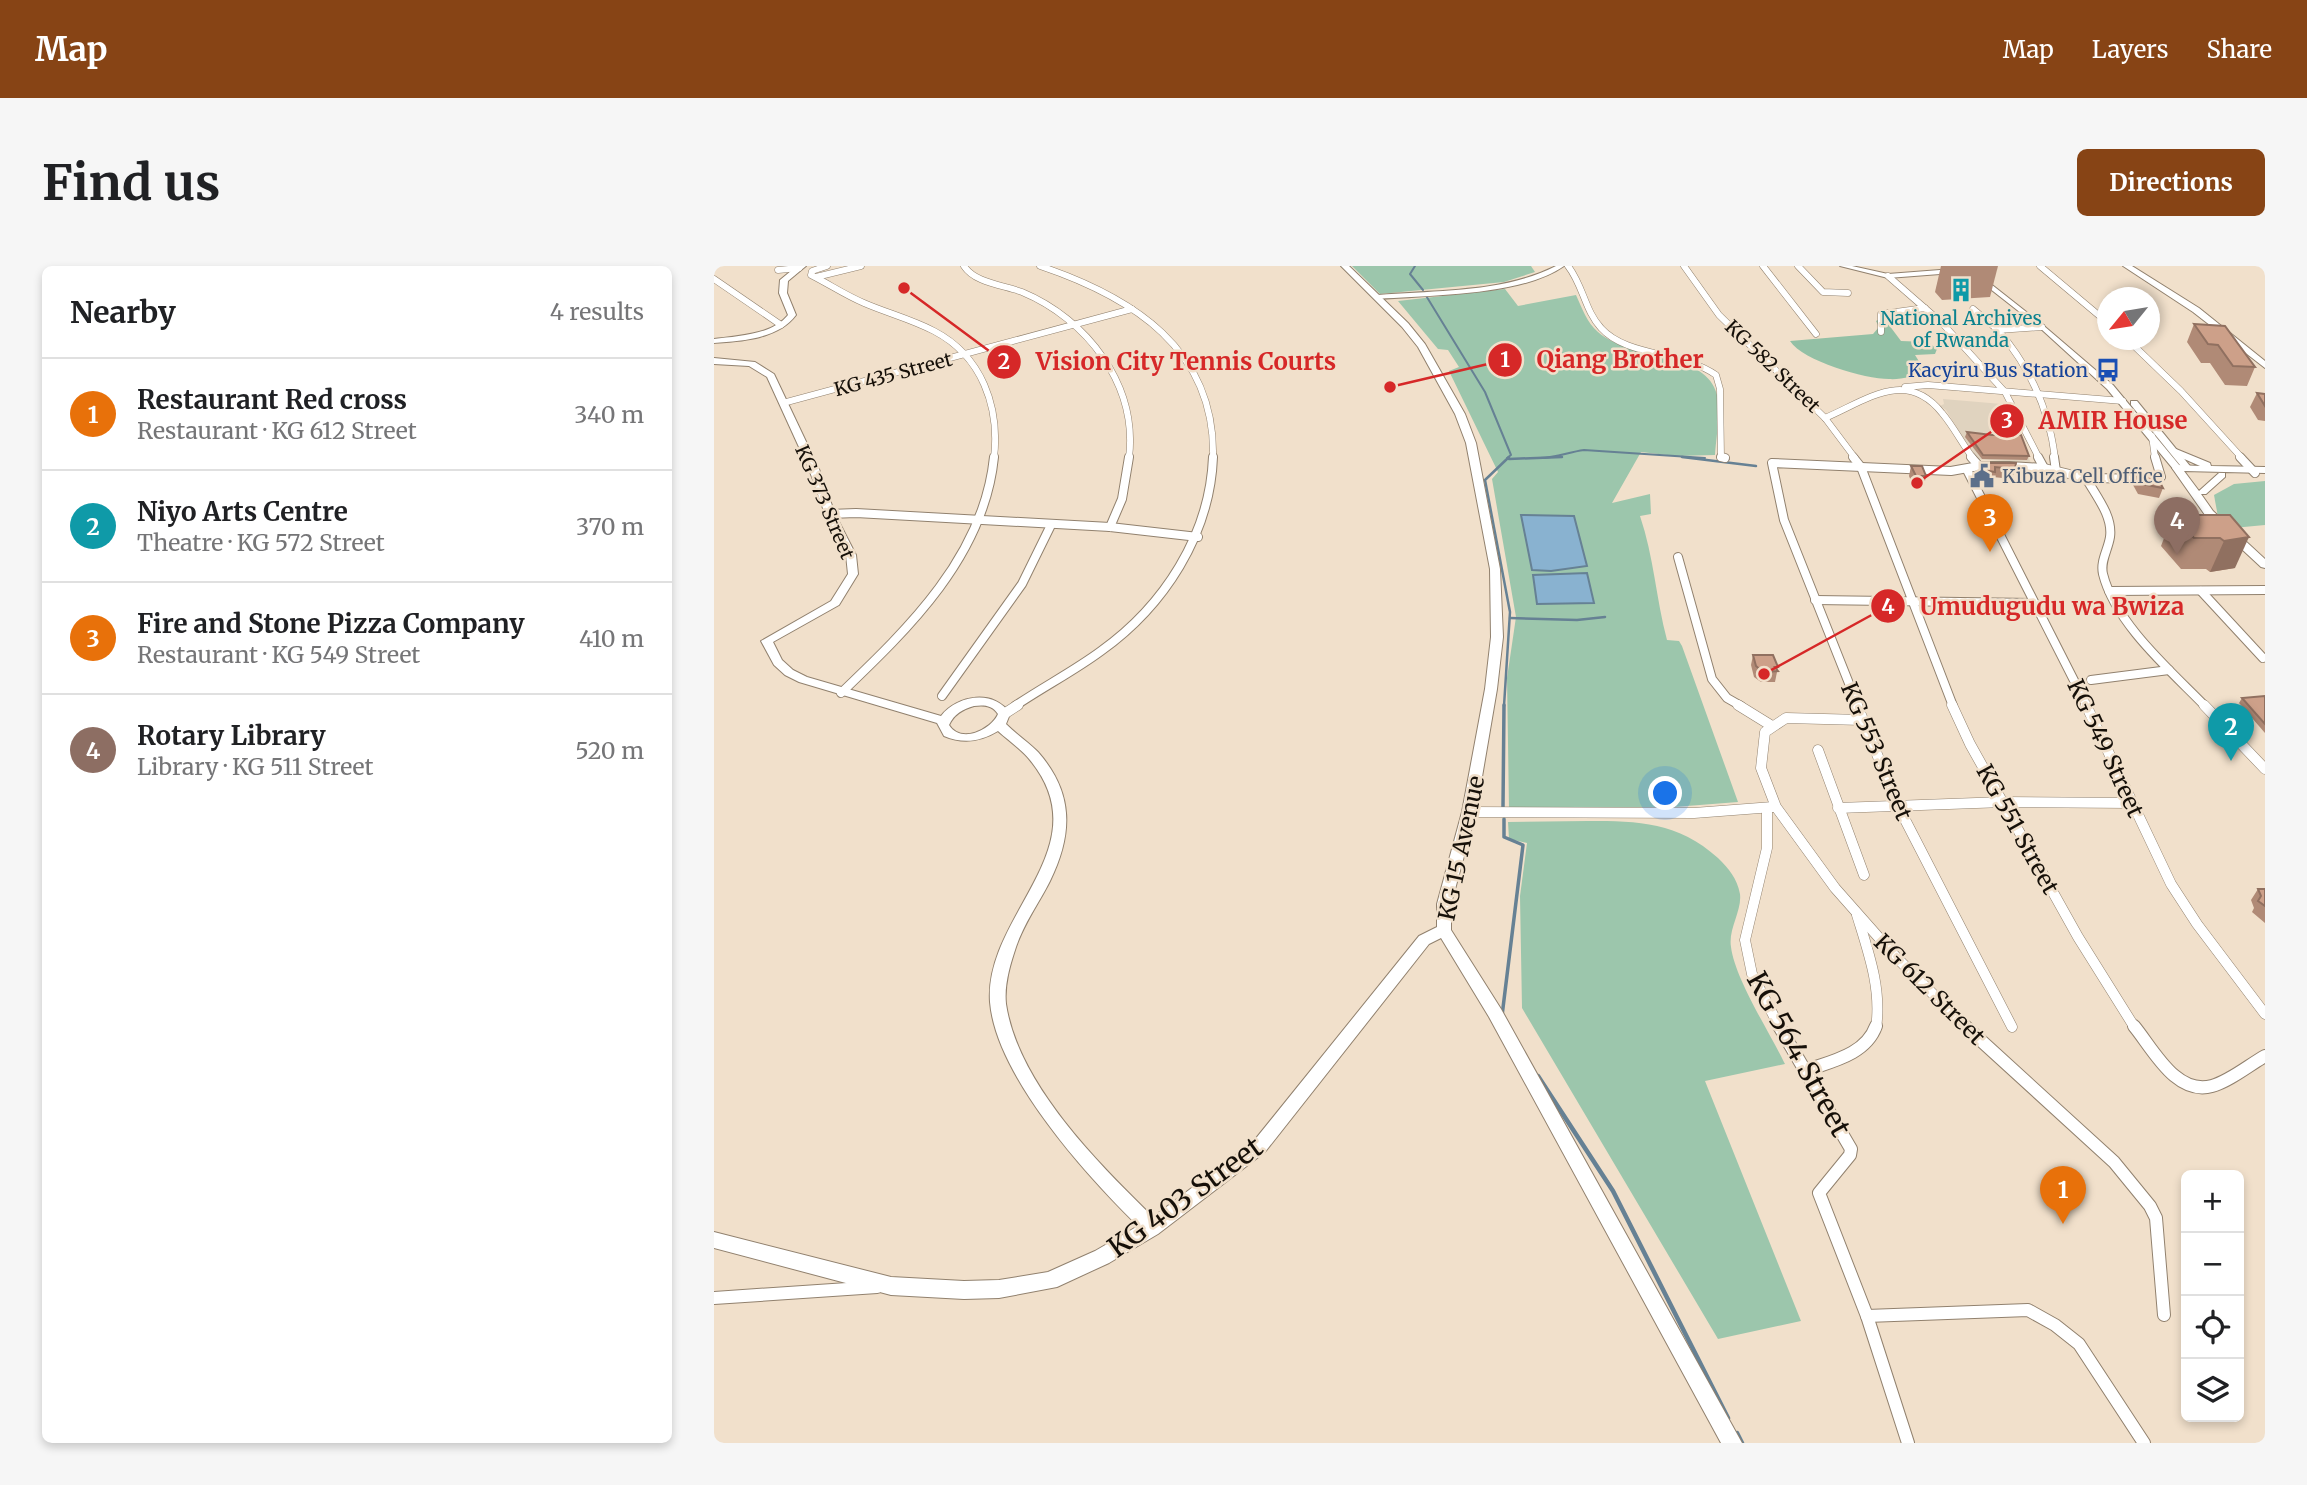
<!DOCTYPE html>
<meta charset="utf-8">
<style>
body{margin:0;font-family:Merriweather,serif;background:#f6f6f6;color:#202124}
.controls{position:absolute;right:21px;bottom:21px;display:grid;overflow:hidden;border-radius:10px;box-shadow:0 4px 10px #0003}
.controls button{width:63px;height:63px;display:grid;place-items:center;padding:0;border:0;border-bottom:2px solid #e0e0e0;background:#fff;color:#202124;font:35px sans-serif}
.compass{position:absolute;left:1383px;top:21px;width:63px;height:63px;border-radius:50%;background:#fff;box-shadow:0 4px 10px #0003;rotate:240deg}
.you{position:absolute;left:952px;top:528px;width:24px;height:24px;margin:-18px;border:5px solid #fff;border-radius:50%;background:#1a73e8;box-shadow:0 0 0 10px #1a73e833}
.badge{display:grid;place-items:center;width:46px;height:46px;border-radius:50%;background:#874415;color:#fff;font-size:23px;font-weight:700}
.pin{position:absolute;translate:-50% -58px;filter:drop-shadow(0 2px 4px #0008)}
.pin::after{content:'';position:absolute;top:37px;width:24px;height:21px;background:inherit;clip-path:polygon(0 0,100% 0,50% 100%)}
.list{margin:0;padding:0;list-style:none}
h2{display:flex;justify-content:space-between;align-items:center;height:91px;margin:0;padding:0 28px;font-size:30px}
h2 small{font-size:23px;font-weight:400;color:#757577}
.list li{display:grid;grid-template-columns:46px 1fr auto;gap:21px;align-items:center;box-sizing:border-box;height:112px;padding:0 28px;border-top:2px solid #e0e0e0}
.list b{display:block;font-size:26px;white-space:nowrap}
.list p{margin:0;font-size:23px;white-space:nowrap;color:#757577}
.list em{font-size:23px;font-style:normal;color:#757577}
.icon{flex:none;width:38px;height:38px;fill:none;stroke:currentColor;stroke-width:2;stroke-linecap:round;stroke-linejoin:round}
.map{position:relative;flex:none;width:1551px;height:1177px;overflow:hidden;border-radius:10px}
header{display:flex;align-items:center;gap:42px;box-sizing:border-box;height:98px;padding:0 35px;background:#874415;color:#fff}
header strong{font-size:33px}
nav{display:flex;gap:38px;margin-inline-start:auto;font-size:24px}
.intro{display:flex;align-items:center;justify-content:space-between;box-sizing:border-box;height:168px;padding:0 42px}
h1{margin:0;font-size:49px}
.button{padding:18px 32px;border-radius:10px;background:#874415;color:#fff;font-size:24px;font-weight:700}
main{display:flex;gap:42px;padding:0 42px}
aside{flex:1;background:#fff;border-radius:10px;box-shadow:0 4px 10px #0003}
.map>svg:first-child{display:block}
.education{fill:#e0d3bf}
.green{fill:#9cc6ac}
.forest{fill:#93c0a5}
.water{fill:#89b2d0;stroke:#668194;stroke-width:2}
.lines{fill:none;stroke-linecap:round;stroke-linejoin:round}
.stream-far3{stroke:#668194;stroke-width:2}
.stream-far2{stroke:#668194;stroke-width:2.5}
.stream-far1{stroke:#668194;stroke-width:3.5}
.stream{stroke:#668194;stroke-width:4.5}
.minor-far3-casing{stroke:#91816e;stroke-width:7}
.minor-far2-casing{stroke:#91816e;stroke-width:10}
.minor-far1-casing{stroke:#91816e;stroke-width:11}
.minor-casing{stroke:#91816e;stroke-width:14}
.tertiary-casing{stroke:#91816e;stroke-width:2}
.secondary-casing{stroke:#91816e;stroke-width:2}
.minor-far3{stroke:#fff;stroke-width:6}
.minor-far2{stroke:#fff;stroke-width:8}
.minor-far1{stroke:#fff;stroke-width:10}
.minor{stroke:#fff;stroke-width:12}
.tertiary{fill:#fff;fill-rule:evenodd}
.secondary{fill:#fff;fill-rule:evenodd}
.wall{fill:#b08a76}
.shaded-wall{fill:#907060}
.building{fill:#cda089;stroke:#907060;stroke-width:2}
.labels{text-anchor:middle;dominant-baseline:central;stroke-width:5;stroke-linejoin:round;paint-order:stroke}
.far-culture-label{font-size:19px;fill:#0d838f;stroke:#f1e0cb}
.far-street-label{font-size:19px;fill:#161009;stroke:#f1e0cb}
.far-transit-label{font-size:19px;fill:#164399;stroke:#f1e0cb;text-anchor:end}
.far-service-label{font-size:19px;fill:#4e5e75;stroke:#f1e0cb;text-anchor:start}
.street-label{font-size:23px;fill:#161009;stroke:#f1e0cb}
.near-street-label{font-size:28px;fill:#161009;stroke:#f1e0cb}
.leader{fill:none;stroke:#d62828;stroke-width:2.5}
.callout-dot{fill:#d62828;stroke:#f1e0cb;stroke-width:2.5}
.mark-label{font-size:21px;text-anchor:middle;font-weight:bold;fill:#fff}
.callout-label{font-size:24px;text-anchor:middle;font-weight:bold;fill:#d62828;stroke:#f1e0cb;stroke-width:5;stroke-linejoin:round;paint-order:stroke}
</style>
<header>
<strong>Map</strong>
<nav><a>Map</a><a>Layers</a><a>Share</a></nav>
</header>
<div class="intro"><h1>Find us</h1><a class="button">Directions</a></div>
<main>
<aside>
<h2>Nearby<small>4 results</small></h2>
<ul class="list">
<li><span class="badge" style="background:#e8710a">1</span><div><b>Restaurant Red cross</b><p>Restaurant · KG 612 Street</p></div><em>340 m</em></li>
<li><span class="badge" style="background:#0f9aa8">2</span><div><b>Niyo Arts Centre</b><p>Theatre · KG 572 Street</p></div><em>370 m</em></li>
<li><span class="badge" style="background:#e8710a">3</span><div><b>Fire and Stone Pizza Company</b><p>Restaurant · KG 549 Street</p></div><em>410 m</em></li>
<li><span class="badge" style="background:#8d6e63">4</span><div><b>Rotary Library</b><p>Library · KG 511 Street</p></div><em>520 m</em></li>
</ul>
</aside>
<div class="map">
<svg width="1551" height="1177" viewBox="0 0 1551 1177">
<rect width="100%" height="100%" fill="#f1e0cb"/>
<polygon class="education" points="1229,133 1288,138 1317,197 1262,193 1232,144 1226,140 1230,138"/>
<g class="green">
<polygon points="638,0 817,0 821,6 790,16 666,28"/>
<path d="M791,23L804,40L862,29C868,42 873,57 884,66C914,93 994,86 1003,129C1007,147 1002,171 1001,189L962,190L927,186L898,237L936,228L937,248L926,250C940,291 942,333 953,374L965,375L968,380L1024,536L960,541L795,543L793,412L802,351L778,213L784,206L735,105L745,101L734,84L724,83L684,35Z"/>
<polygon points="1551,215 1551,259 1519,262 1504,251 1500,229 1520,218"/>
<path d="M874,555C925,555 964,556 1004,592C1015,603 1023,612 1026,628C1028,645 1014,663 1017,681C1021,713 1056,767 1071,798L991,815L1087,1055L1004,1073L808,742L806,630L813,577L795,573L794,556Z"/>
</g>
<path class="forest" d="M1169,51L1187,75L1214,76L1223,83L1221,88L1201,89L1213,108C1201,109 1187,114 1175,113C1151,113 1089,95 1076,75L1159,68L1165,61L1162,55Z"/>
<g class="water">
<polygon points="807,249 860,250 873,300 837,305 818,304"/>
<polygon points="873,307 880,337 823,338 819,309"/>
</g>
<g class="lines">
<g class="stream-far3">
<polyline points="701,0 696,8 709,24"/>
<polyline points="711,28 771,126 797,189 793,192"/>
<path d="M826,192C843,192 854,186 870,184L991,192"/>
</g>
<g class="stream-far2">
<polyline points="968,191 1042,200"/>
<polyline points="795,193 848,191"/>
<polyline points="796,352 863,354 891,351"/>
<polyline points="790,440 796,346 771,214 795,191"/>
</g>
<g class="stream-far1">
<polyline points="789,541 790,439"/>
<polyline points="788,750 809,579 790,571 790,553"/>
</g>
<g class="stream">
<polyline points="824,810 899,925 1014,1152"/>
<polyline points="1023,1167 1028,1177"/>
</g>
<g class="minor-far3-casing">
<g id="minor-far3">
<path d="M113,0L98,5L97,9C115,18 131,29 150,37C173,47 197,53 220,65C268,90 286,141 280,192"/>
<path d="M250,0C261,17 289,19 308,26C373,53 424,119 415,192"/>
<path d="M326,0C418,31 502,83 499,192"/>
<path d="M854,0C869,19 871,45 887,62C913,91 968,85 1002,109L1006,123L1007,192H1011"/>
<polyline points="970,0 1005,49 1111,152 1141,192"/>
<polyline points="1049,0 1102,68"/>
<polyline points="1084,0 1109,26 1134,27"/>
<polyline points="1326,0 1394,57"/>
<polyline points="64,4 85,2"/>
<polyline points="1174,10 1228,57 1291,126 1325,192"/>
<polyline points="102,11 147,0"/>
<polyline points="0,13 67,59"/>
<polyline points="1259,43 1284,64"/>
<path d="M1328,61L1284,64C1316,101 1335,143 1341,192"/>
<polyline points="1167,66 1167,48 1211,42"/>
<polyline points="1414,74 1467,125 1528,192"/>
<polyline points="1191,121 1214,119 1409,135"/>
<polyline points="69,137 418,43"/>
<path d="M1111,152C1153,134 1192,102 1228,147C1240,161 1248,178 1259,192"/>
<polyline points="1438,170 1441,192"/>
</g>
</g>
<g class="minor-far2-casing">
<g id="minor-far2">
<polyline points="1007,191 1011,192"/>
<polyline points="1139,191 1147,201 1239,440"/>
<polyline points="1257,191 1265,200"/>
<polyline points="1324,191 1330,202"/>
<polyline points="1340,191 1342,205"/>
<polyline points="1526,191 1541,207"/>
<polyline points="1253,204 1373,440"/>
<path d="M1372,212C1382,230 1399,250 1396,271C1394,284 1386,295 1389,308C1401,357 1457,405 1491,440"/>
<polyline points="116,248 142,247 396,261 484,271"/>
<polyline points="396,261 408,233 415,191"/>
<polyline points="964,291 998,413 1013,432 1027,440"/>
<polyline points="1395,325 1551,324"/>
<polyline points="1487,325 1549,392"/>
<polyline points="1101,334 1320,337"/>
<polyline points="1377,414 1455,404"/>
<path d="M127,427C195,362 270,290 280,191"/>
<polyline points="228,430 308,318 337,259"/>
<path d="M301,440C329,421 360,405 387,385C450,340 496,269 499,191"/>
<polyline points="1144,440 1070,254 1058,197 1237,205 1265,200 1295,200 1330,202 1372,212 1444,213 1447,211 1441,191"/>
</g>
</g>
<g class="minor-far1-casing">
<g id="minor-far1">
<polyline points="1024,439 1058,460"/>
<polyline points="1143,439 1184,540 1298,761"/>
<polyline points="1238,439 1256,478 1364,671 1421,762"/>
<polyline points="1372,439 1457,618 1483,658 1551,748"/>
<polyline points="1490,439 1551,503"/>
<polyline points="290,448 304,439"/>
<polyline points="1148,454 1072,452 1051,466 1047,502 1062,541 1121,622 1182,691 1253,762"/>
<polyline points="1104,484 1150,609"/>
<polyline points="1053,542 1053,582 1031,674 1038,708 1066,762"/>
<polyline points="1124,542 1290,536 1417,537"/>
<polyline points="755,546 980,547 1059,541"/>
<path d="M1143,649C1154,685 1168,723 1162,762"/>
</g>
</g>
<g class="minor-casing">
<g id="minor">
<polyline points="1065,760 1137,883 1136,889 1105,927 1153,1050 1194,1177"/>
<polyline points="1251,760 1400,896 1436,940 1442,952 1450,1049"/>
<path d="M1420,760C1439,783 1462,830 1498,820C1516,815 1535,799 1551,790"/>
<path d="M1093,804C1119,795 1152,788 1162,760"/>
<polyline points="0,1032 163,1021"/>
<polyline points="1153,1050 1314,1044 1341,1059 1365,1078 1430,1177"/>
</g>
</g>
<g class="tertiary-casing">
<g id="tertiary">
<path d="M842,0H850C808,30 716,29 664,33L661,31L664,29C723,24 789,27 842,0Z"/>
<polygon points="1126,0 1138,0 1174,8 1239,3 1242,5 1239,7 1174,12"/>
<polygon points="1247,0 1254,0 1330,60 1399,119 1466,200 1466,204 1460,204 1393,123 1326,62"/>
<polygon points="1417,135 1423,135 1476,200 1476,204 1470,204 1417,139"/>
</g>
</g>
<g class="secondary-casing">
<g id="secondary">
<path d="M83,0H92L74,15L73,27L82,49C64,73 28,75 0,77V73C24,70 58,69 74,49L65,27L66,14Z"/>
<path d="M627,0H635L694,57L711,78L751,148L762,177L786,303L789,371L783,423L762,546L737,638V664L787,743L1028,1177H1007L775,751L727,672L715,678L551,886L444,968L395,997L343,1021L285,1032L250,1033L177,1029L0,982V966L177,1011L250,1015L285,1014L334,1006L381,985L424,960C373,910 282,810 276,736C270,648 388,582 316,494C307,483 295,475 284,465C266,476 249,478 230,470L223,457L85,416L71,409L60,399L47,375L117,335L134,308L132,289L111,248L95,203L53,111L35,100L0,98V92L41,96L60,108L105,203L121,248L142,289L144,308L125,339L59,376L68,394L79,404L93,411L227,450C243,429 281,423 296,448L292,458C302,468 314,476 324,486C360,527 359,568 336,615C325,637 310,657 302,681C296,699 290,719 292,738C304,818 384,897 439,951L539,876L705,670L723,661V638L748,546L771,423L777,371L776,303L752,177L741,148L704,81L688,61ZM260,440C270,439 278,439 284,448C277,464 247,478 235,459C240,448 249,443 260,440Z"/>
<polygon points="1409,0 1418,0 1485,42 1551,95 1551,102 1479,46"/>
<polygon points="1462,183 1496,197 1497,200 1551,201 1551,207 1470,205 1485,225 1505,207 1511,207 1511,211 1492,228 1487,228 1499,245 1551,293 1551,302 1547,301 1491,249 1458,202 1463,199 1486,200 1459,188 1459,184"/>
</g>
</g>
<use href="#minor-far3" class="minor-far3"/>
<use href="#minor-far2" class="minor-far2"/>
<use href="#minor-far1" class="minor-far1"/>
<use href="#minor" class="minor"/>
<use href="#tertiary" class="tertiary"/>
<use href="#secondary" class="secondary"/>
</g>
<g class="wall">
<polygon points="1227,0 1284,0 1276,31 1228,34 1221,26"/>
<polygon points="1480,58 1541,101 1533,120 1511,119 1496,97 1487,97 1473,76"/>
<polygon points="1543,127 1551,128 1551,155 1544,154 1536,141"/>
<polygon points="1253,166 1315,190 1313,194 1268,193 1251,171"/>
<polygon points="1268,197 1301,203 1298,213 1279,211 1278,216 1265,214 1266,207"/>
<polygon points="1197,200 1212,210 1210,220 1199,220 1195,210"/>
<polygon points="1422,209 1449,222 1445,232 1424,228 1419,219"/>
<polygon points="1459,249 1516,249 1521,302 1496,306 1492,303 1467,303 1447,280"/>
<polygon points="1039,389 1064,401 1061,416 1047,416 1040,411 1037,399"/>
<polygon points="1551,430 1551,467 1525,437 1528,432"/>
<polygon points="1544,623 1551,623 1551,657 1538,646 1540,642 1537,634"/>
</g>
<polygon class="shaded-wall" points="1535,271 1521,302 1496,306 1510,275"/>
<g class="building">
<polygon points="1480,58 1511,60 1541,101 1519,100 1504,79 1494,78"/>
<polygon points="1543,127 1551,128 1551,140"/>
<polygon points="1253,166 1278,169 1307,169 1315,190 1269,189"/>
<polygon points="1268,197 1302,197 1301,203 1281,201 1281,206 1268,204"/>
<polygon points="1197,200 1208,200 1212,210 1202,210"/>
<polygon points="1422,209 1442,209 1449,222 1428,218"/>
<polygon points="1459,249 1516,249 1535,271 1510,275 1506,272 1480,272"/>
<polygon points="1039,389 1059,389 1064,401 1061,401 1064,405 1049,406 1042,400"/>
<polygon points="1551,430 1551,458 1528,432"/>
<polygon points="1544,623 1551,623 1551,640 1544,635 1547,630"/>
</g>
<defs>
<g id="building-bare" transform="scale(1.89)"><path d="M-4-6H4V6H1V3H-1V6H-4ZM-2.5-4.3h1.7v1.8h-1.7ZM.8-4.3h1.7v1.8H.8ZM-2.5-1h1.7V.8h-1.7ZM.8-1h1.7V.8H.8Z" fill="#0f9aa8" stroke="#f1e0cb" stroke-width="2.5" paint-order="stroke"/></g>
<g id="bus-bare" transform="scale(1.89)"><path d="M-5-6H5V4H4V6H2V4H-2V6H-4V4H-5ZM-3.5-4V0h7V-4ZM-3.5 1.2v1.5H-2V1.2ZM2 1.2v1.5H3.5V1.2Z" fill="#1a4fb4" stroke="#f1e0cb" stroke-width="2.5" paint-order="stroke"/></g>
<g id="civic-bare" transform="scale(1.89)"><path d="M-.6-6.5H3V-4.5H.6V-3L4-1V1h2V6H-6V1h2V-1L-.6-3ZM-1.2 2.5V6h2.4V2.5Z" fill="#5c6f8a" stroke="#f1e0cb" stroke-width="2.5" paint-order="stroke"/></g>
</defs>
<g fill-rule="evenodd">
<use href="#building-bare" x="1247" y="24"/>
<use href="#bus-bare" x="1394" y="104"/>
<use href="#civic-bare" x="1268" y="210"/>
</g>
<g class="labels">
<g class="far-culture-label">
<text x="1247" y="52">National Archives<tspan x="1247" dy="22">of Rwanda</tspan></text>
</g>
<g class="far-street-label">
<text transform="translate(1059 100) rotate(44)">KG 582 Street</text>
<text transform="translate(179 108) rotate(-15)">KG 435 Street</text>
<text transform="translate(111 236) rotate(67)">KG 373 Street</text>
</g>
<g class="far-transit-label">
<text x="1374" y="104">Kacyiru Bus Station</text>
</g>
<g class="far-service-label">
<text x="1288" y="210">Kibuza Cell Office</text>
</g>
<g class="street-label">
<text transform="translate(1392 482) rotate(65)">KG 549 Street</text>
<text transform="translate(1163 485) rotate(67)">KG 553 Street</text>
<text transform="translate(1304 563) rotate(61)">KG 551 Street</text>
<text transform="translate(747 582) rotate(-78)">KG 15 Avenue</text>
<text transform="translate(1216 723) rotate(45)">KG 612 Street</text>
</g>
<g class="near-street-label">
<text transform="translate(1085 788) rotate(61)">KG 564 Street</text>
<text transform="translate(471 931) rotate(-36)">KG 403 Street</text>
</g>
</g>
<path class="leader" d="M676 121L791 94M190 22L290 96M1203 217L1293 155M1050 408L1174 340"/>
<g class="callout-dot">
<circle cx="676" cy="121" r="7"/>
<circle cx="190" cy="22" r="7"/>
<circle cx="1203" cy="217" r="7"/>
<circle cx="1050" cy="408" r="7"/>
<circle cx="791" cy="94" r="18"/>
<circle cx="290" cy="96" r="18"/>
<circle cx="1293" cy="155" r="18"/>
<circle cx="1174" cy="340" r="18"/>
</g>
<g class="mark-label">
<text x="791" y="101">1</text>
<text x="290" y="103">2</text>
<text x="1293" y="162">3</text>
<text x="1174" y="348">4</text>
</g>
<g class="callout-label">
<text x="906" y="102">Qiang Brother</text>
<text x="472" y="104">Vision City Tennis Courts</text>
<text x="1399" y="163">AMIR House</text>
<text x="1338" y="349">Umudugudu wa Bwiza</text>
</g>
</svg>
<div class="controls">
<button>+</button>
<button>−</button>
<button><svg class="icon" aria-label="locate" viewBox="0 0 24 24"><circle cx="12" cy="12" r="6"/><path d="M12 2v4M12 18v4M2 12h4M18 12h4"/></svg></button>
<button><svg class="icon" aria-label="layers" viewBox="0 0 24 24"><path d="M12 4l9 5-9 5-9-5zM3 14l9 5 9-5"/></svg></button>
</div>
<svg class="compass" viewBox="-18 -18 36 36"><path d="M0-13l5 13h-10z" fill="#e53935"/><path d="M0 13l5-13h-10z" fill="#757577"/></svg>
<div class="you"></div>
<div class="pin badge" style="left:1349px;top:958px;background:#e8710a">1</div>
<div class="pin badge" style="left:1517px;top:495px;background:#0f9aa8">2</div>
<div class="pin badge" style="left:1276px;top:286px;background:#e8710a">3</div>
<div class="pin badge" style="left:1463px;top:289px;background:#8d6e63">4</div>
</div>
</main>
